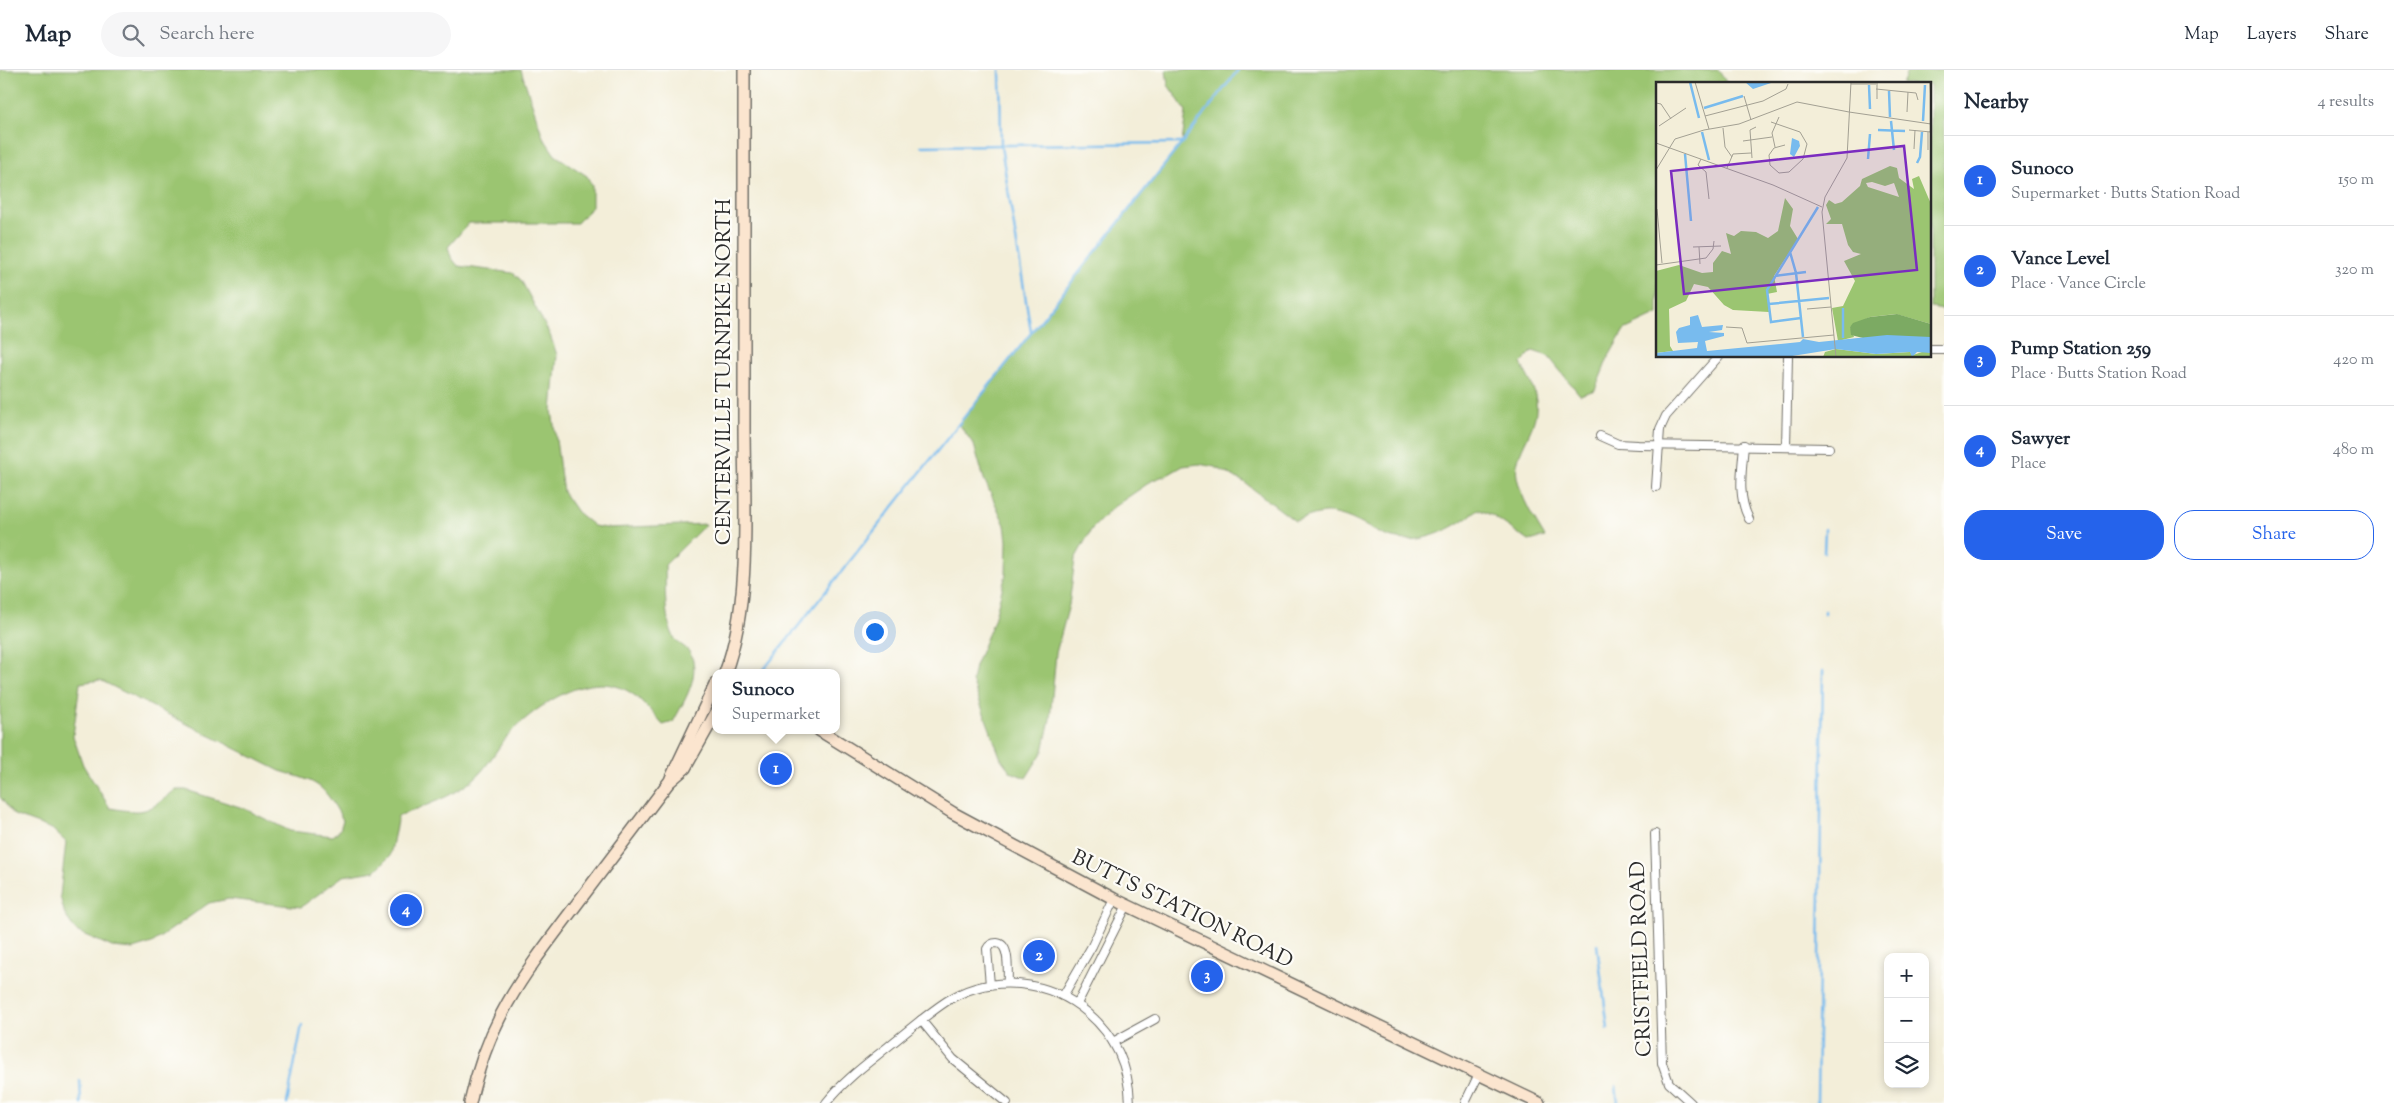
<!DOCTYPE html>
<meta charset="utf-8">
<style>
body{margin:0;font-family:"Sorts Mill Goudy",serif;background:#f6f6f7;color:#1f2937}
.controls{position:absolute;right:15px;bottom:15px;display:grid;overflow:hidden;border-radius:10px;box-shadow:0 2px 8px #0003}
.controls button{width:45px;height:45px;display:grid;place-items:center;padding:0;border:0;border-bottom:1px solid #e0e1e3;background:#fff;color:#1f2937;font:25px sans-serif}
.you{position:absolute;left:874px;top:561px;width:18px;height:18px;margin:-12px;border:4px solid #fff;border-radius:50%;background:#1a73e8;box-shadow:0 0 0 8px #1a73e833}
.badge{display:grid;place-items:center;width:32px;height:32px;border-radius:50%;background:#2563eb;color:#fff;font-size:16px;font-weight:700}
.pin{position:absolute;translate:-50% -50%;border:2px solid #fff;box-shadow:0 1px 5px #0006}
.popup{position:absolute;left:712px;top:599px;width:128px;height:65px;box-sizing:border-box;display:grid;place-content:center;border-radius:10px;background:#fff;filter:drop-shadow(0 1px 4px #0005);font-size:16px;white-space:nowrap;color:#747a83}
.popup b{font-size:19px;color:#1f2937}
.popup::after{content:'';position:absolute;left:50%;top:100%;margin-left:-10px;border:10px solid transparent;border-top-color:#fff}
.list{margin:0;padding:0;list-style:none}
h2{display:flex;justify-content:space-between;align-items:center;height:65px;margin:0;padding:0 20px;font-size:21px}
h2 small{font-size:16px;font-weight:400;color:#747a83}
.list li{display:grid;grid-template-columns:32px 1fr auto;gap:15px;align-items:center;box-sizing:border-box;height:90px;padding:0 20px;border-top:1px solid #e0e1e3}
.list b{display:block;font-size:19px;white-space:nowrap}
.list p{margin:0;font-size:16px;white-space:nowrap;color:#747a83}
.list em{font-size:16px;font-style:normal;color:#747a83}
.actions{display:flex;gap:10px;padding:15px 20px}
.actions a{flex:1;padding:11px 0;border:1px solid #2563eb;border-radius:20px;text-align:center;font-size:18px;color:#2563eb}
.actions .main{background:#2563eb;color:#fff}
.icon{flex:none;width:28px;height:28px;fill:none;stroke:currentColor;stroke-width:2;stroke-linecap:round;stroke-linejoin:round}
.map{position:relative;flex:none;width:1944px;height:1033px;overflow:hidden}
header{display:flex;align-items:center;gap:30px;box-sizing:border-box;height:70px;padding:0 25px;background:#fff;border-bottom:1px solid #e0e1e3}
header strong{font-size:24px}
nav{display:flex;gap:28px;margin-inline-start:auto;font-size:18px}
.search{width:350px;height:45px;background:#f6f6f7;display:flex;align-items:center;gap:12px;box-sizing:border-box;padding:0 18px;border-radius:28px;color:#747a83;font-size:19px}
main{display:flex}
aside{flex:1;background:#fff}
.map>svg:first-child{display:block}
.green{fill:#9bc571;stroke:#63784e;fill-rule:evenodd}
.lines{fill:none;stroke-linecap:round;stroke-linejoin:round}
.stream{stroke:#78bbee;stroke-width:2.5}
.street-casing{stroke:#716f68;stroke-width:10}
.secondary-casing{stroke:#716f68;stroke-width:14}
.street{stroke:#fff;stroke-width:8}
.secondary{stroke:#fbe5cf;stroke-width:11}
.labels{text-anchor:middle;dominant-baseline:central;stroke-width:4.5;stroke-linejoin:round;paint-order:stroke}
.street-label{font-size:21px;fill:#2b2b2b;stroke:#fdfcf7}
.inset-river{fill:none;stroke:#78bbee;stroke-width:2.5}
.inset-road{fill:none;stroke:#a3a093;stroke-width:1}
.view{fill:#7b2cbf;fill-opacity:0.15;stroke:#7b2cbf;stroke-width:2.5}
.inset-edge{fill:none;stroke:#2b2b2b;stroke-width:2.5}
</style>
<header>
<strong>Map</strong>
<div class="search"><svg class="icon" aria-label="search" viewBox="0 0 24 24"><circle cx="10" cy="10" r="6"/><path d="M15 15l6 6"/></svg>Search here</div>
<nav><a>Map</a><a>Layers</a><a>Share</a></nav>
</header>
<main>
<div class="map">
<svg width="1944" height="1033" viewBox="0 0 1944 1033">
<rect width="100%" height="100%" fill="#fdfcf7"/>
<filter id="ink" filterUnits="userSpaceOnUse"><feTurbulence type="fractalNoise" baseFrequency=".02" numOctaves="2"/><feDisplacementMap in="SourceGraphic" scale="10" xChannelSelector="R" yChannelSelector="G"/><feConvolveMatrix kernelMatrix="1 2 1 2 8 2 1 2 1" color-interpolation-filters="sRGB"/></filter>
<filter id="wash" filterUnits="userSpaceOnUse"><feTurbulence type="fractalNoise" baseFrequency=".0096" numOctaves="4" result="noise"/><feDisplacementMap in="SourceGraphic" scale="20" xChannelSelector="R" yChannelSelector="G"/><feGaussianBlur stdDeviation="1.12" result="paint"/><feColorMatrix in="noise" values="0 0 0 0 0 0 0 0 0 0 0 0 0 0 0 0 0 1.4 0 .05"/><feComposite in="paint" operator="in"/></filter>
<g filter="url(#wash)">
<rect width="100%" height="100%" fill="#f3eed9"/>
<g class="green">
<path d="M0,0H521L543,67L555,85L587,106L592,116V137L577,153H469L448,177L451,187L458,196L513,203L521,210L550,265L557,285L552,340L563,422L577,442L594,456L606,458L706,454L665,495C666,518 663,546 674,567C677,574 687,577 690,583C702,605 683,633 673,652L663,655C654,645 645,633 634,625C595,596 544,631 515,658C499,673 490,695 474,709C453,727 424,736 398,746L390,786L375,801L343,806L301,837L229,829L209,833L152,873L133,879L112,877L76,861L65,845L60,826L66,772L52,759L14,745L0,727ZM100,610L280,701C320,713 322,713 343,750L340,760L333,766L290,761L243,738L186,720H175C147,743 145,744 110,738L83,695L73,666L80,613Z"/>
<path d="M1166,0H1719L1727,14H1658V244L1624,260L1608,288L1595,320L1580,325L1548,286L1533,281L1521,293C1525,303 1533,314 1535,325C1543,357 1512,380 1517,407C1521,428 1534,449 1545,467L1529,471L1493,446L1478,439C1456,459 1417,478 1386,466C1367,458 1351,445 1329,443C1319,442 1305,448 1295,451L1244,412L1215,397L1199,394L1183,396L1169,404L1153,410L1112,438L1091,460L1075,489L1069,535L1056,583L1050,649L1043,681L1026,708L1011,702L1001,689L972,611L975,596L994,550L1006,504L1007,471L1005,455L984,409L974,375L959,354L1182,73L1186,41L1168,15Z"/>
<polygon points="1908,0 1944,0 1944,240 1930,238 1930,14 1902,14"/>
</g>
<g class="lines">
<g class="stream">
<polyline points="1000,0 1001,76 1031,262"/>
<polyline points="921,76 1182,73"/>
<polyline points="1824,483 1825,459"/>
<polyline points="1824,544 1824,541"/>
<polyline points="761,603 1182,73 1238,0"/>
<polyline points="1597,875 1608,959"/>
<polyline points="80,1011 81,1033"/>
<polyline points="1616,1016 1618,1033"/>
<polyline points="287,1033 302,955"/>
<polyline points="1817,1033 1823,601"/>
</g>
</g>
</g>
<g filter="url(#ink)">
<g class="lines">
<g class="street-casing">
<g id="street">
<polyline points="1930,279 1944,279"/>
<polyline points="1600,366 1618,374 1638,375 1829,378"/>
<path d="M1744,375C1742,401 1737,426 1749,449"/>
<polyline points="1786,377 1788,286"/>
<polyline points="1656,417 1660,359 1666,346 1719,286"/>
<polyline points="1655,764 1662,993 1669,1013 1691,1033"/>
<path d="M990,915L987,879C989,875 992,873 997,873C1011,874 1007,904 1008,913"/>
<polyline points="1063,926 1092,876 1114,829"/>
<polyline points="1077,934 1127,835"/>
<polyline points="921,950 953,989 1007,1033"/>
<polyline points="1113,972 1155,949"/>
<path d="M826,1033C844,1010 868,993 890,975C909,960 927,944 947,931C991,903 1050,910 1088,943C1116,967 1129,997 1130,1033"/>
<polyline points="1465,1033 1479,1004"/>
</g>
</g>
<g class="secondary-casing">
<g id="secondary">
<path d="M725,603C752,531 744,432 744,355C744,237 744,118 744,0"/>
<polyline points="819,660 953,743 1114,829 1539,1033"/>
<polyline points="671,708 716,613"/>
<path d="M470,1033C488,951 521,908 570,843C603,799 636,755 669,712L685,698L716,643"/>
</g>
</g>
<use href="#street" class="street"/>
<use href="#secondary" class="secondary"/>
</g>
</g>
<g class="labels">
<g class="street-label">
<text transform="translate(725 302) rotate(-90)">CENTERVILLE TURNPIKE NORTH</text>
<text transform="translate(1182 840) rotate(26)">BUTTS STATION ROAD</text>
<text transform="translate(1642 889) rotate(-92)">CRISTFIELD ROAD</text>
</g>
</g>
<g transform="translate(1656 12)">
<rect width="275" height="275" fill="#f3eed9"/>
<path d="M234,84L241,86L243,96L258,107L256,97L263,94L275,122V242L240,232L214,235L194,245L198,255L182,259L176,226L187,224L199,199L188,179L205,172L197,170L192,163L186,142H170L175,137L170,123L173,118L179,122L186,120L204,104L206,97ZM216,100L229,104L238,101L243,115L212,105L210,101ZM129,116L137,127L134,144L142,157L118,194L121,210L111,212L113,230L77,228L68,223L52,205L38,202L30,219L13,227L14,264L17,269L0,271V189L23,183L46,191L57,190V181L66,169L75,172L70,151L78,154L85,149L100,150L112,156L122,149ZM180,267L220,272L254,270L257,273L269,269L275,271V275H167L169,270Z" fill="#9bc571" fill-rule="evenodd"/>
<path d="M241,232L275,242V255L207,256L195,253L194,245L197,241L214,235Z" fill="#7caa63"/>
<path d="M89,0H118L97,7ZM136,56L143,59L144,64L138,75L134,72ZM42,233L46,245L67,243L66,248L53,250L68,251V254L49,259L51,269L144,260L147,257L163,260L231,253L275,255V271L261,270L256,275L254,270L220,272L180,267L130,275H0V271L41,266L42,260L22,261L20,250L23,246L34,243V235Z" fill="#78bbee"/>
<path class="inset-river" d="M34,0L43,36M213,3L214,27M233,9L234,35M48,26L87,14M235,39L238,68M267,39L269,3M222,48L249,49M46,50L53,78M29,72L35,139M212,77L214,52M261,81L264,75L266,50M134,170L140,191L147,255M119,194L150,190M113,222L173,216M187,226V256M145,236L115,240L111,208L162,125"/>
<path class="inset-road" d="M39,0L53,47M221,0V17M274,1L275,22M195,2H220M220,7L260,11L262,18M88,14L95,38M0,21L5,22L15,37M193,30L275,42M251,30L252,10M49,34L107,19L130,7L132,2M115,40L144,50L151,62L147,77L133,90L123,91L114,83L113,73L118,66L129,63M3,44L30,26M67,46L69,65L76,75M253,48L275,50M87,59L116,55M0,61L117,103L166,125M119,65L116,51L123,35M258,67L259,48M272,68V50M96,76L94,48L100,45M45,77L42,83L50,90L53,117M71,86L77,72L95,71M0,88L19,57L48,48L83,42L141,20L193,30M1,127L6,181M37,165L65,164M43,165L44,182M0,183L50,176L57,167L58,159M151,227L175,225M70,245L86,246L91,261L178,253M180,275L166,130L169,115L191,76L195,0"/>
<path class="view" d="M248,64L261,188L28,212L15,89Z"/>
<rect width="275" height="275" class="inset-edge"/>
</g>
</svg>
<div class="controls">
<button>+</button>
<button>−</button>
<button><svg class="icon" aria-label="layers" viewBox="0 0 24 24"><path d="M12 4l9 5-9 5-9-5zM3 14l9 5 9-5"/></svg></button>
</div>
<div class="you"></div>
<div class="pin badge" style="left:776px;top:699px">1</div>
<div class="popup"><b>Sunoco</b>Supermarket</div>
<div class="pin badge" style="left:1039px;top:886px">2</div>
<div class="pin badge" style="left:1207px;top:906px">3</div>
<div class="pin badge" style="left:406px;top:840px">4</div>
</div>
<aside>
<h2>Nearby<small>4 results</small></h2>
<ul class="list">
<li><span class="badge">1</span><div><b>Sunoco</b><p>Supermarket · Butts Station Road</p></div><em>150 m</em></li>
<li><span class="badge">2</span><div><b>Vance Level</b><p>Place · Vance Circle</p></div><em>320 m</em></li>
<li><span class="badge">3</span><div><b>Pump Station 259</b><p>Place · Butts Station Road</p></div><em>420 m</em></li>
<li><span class="badge">4</span><div><b>Sawyer</b><p>Place</p></div><em>480 m</em></li>
</ul>
<div class="actions"><a class="main">Save</a><a>Share</a></div>
</aside>
</main>
